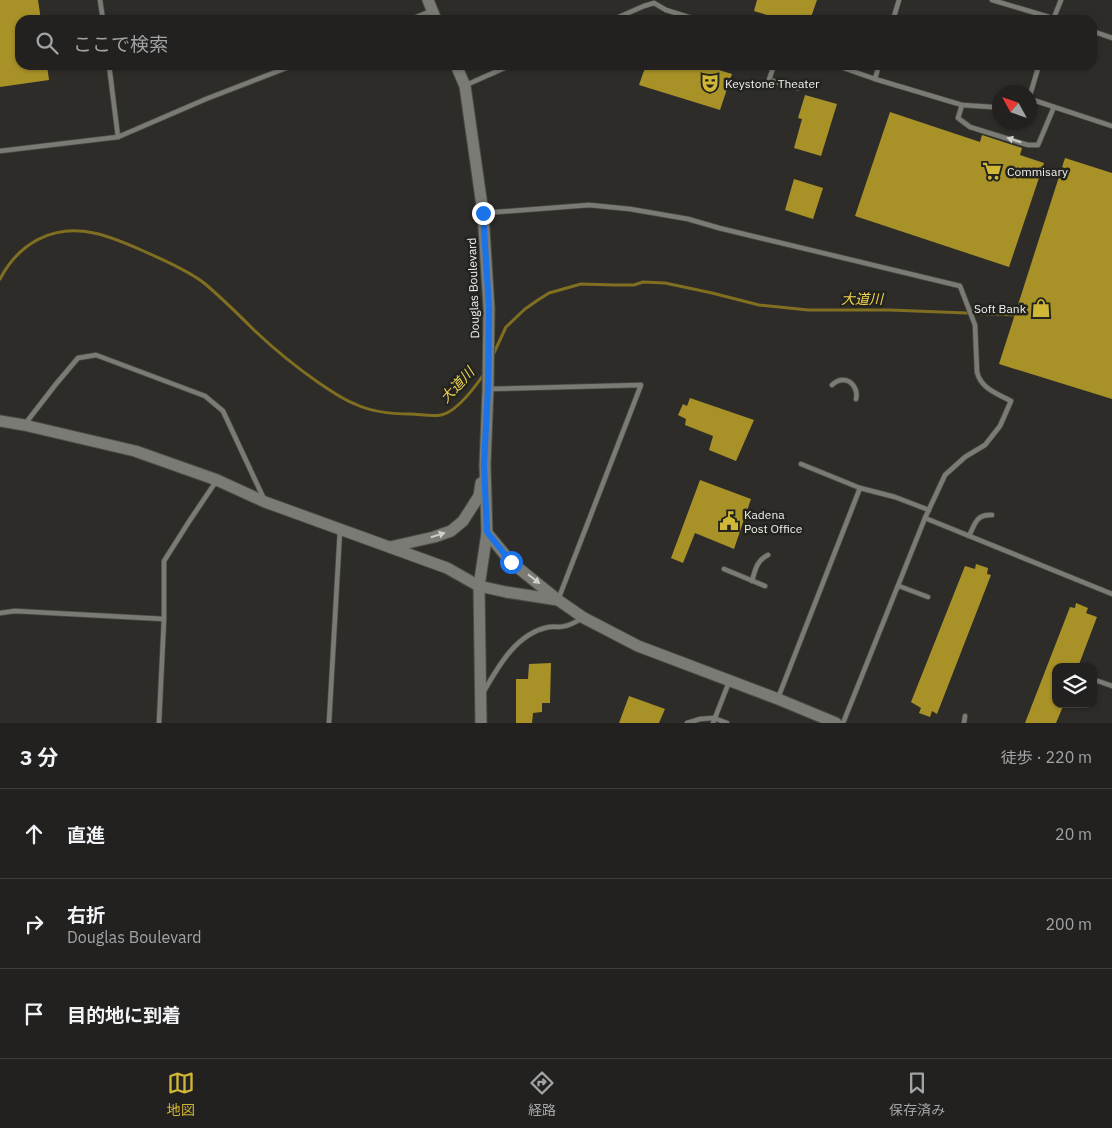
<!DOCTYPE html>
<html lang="ja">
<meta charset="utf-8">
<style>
body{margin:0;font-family:"IBM Plex Sans","Noto Sans JP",sans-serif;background:#2e2e2c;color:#f1f3f6}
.controls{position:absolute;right:15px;bottom:15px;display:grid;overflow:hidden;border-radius:10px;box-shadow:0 1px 4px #0004}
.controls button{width:45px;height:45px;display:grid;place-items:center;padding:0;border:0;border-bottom:1px solid #3f3e3d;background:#22211f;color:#f1f3f6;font:25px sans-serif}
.compass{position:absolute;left:992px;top:85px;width:45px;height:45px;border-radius:50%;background:#22211f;box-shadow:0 1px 4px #0004;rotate:310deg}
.stop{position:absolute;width:15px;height:15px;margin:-11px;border:4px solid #1a73e8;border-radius:50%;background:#fff}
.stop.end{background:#1a73e8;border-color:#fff;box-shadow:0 1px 5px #0008}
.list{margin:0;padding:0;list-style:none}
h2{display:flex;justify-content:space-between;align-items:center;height:65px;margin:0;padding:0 20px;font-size:21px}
h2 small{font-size:16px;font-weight:400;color:#a2a3a4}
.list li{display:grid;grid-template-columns:32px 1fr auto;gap:15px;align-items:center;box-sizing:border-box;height:90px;padding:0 20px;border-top:1px solid #3f3e3d}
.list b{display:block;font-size:19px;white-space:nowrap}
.list p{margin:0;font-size:16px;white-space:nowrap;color:#a2a3a4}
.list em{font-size:16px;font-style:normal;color:#a2a3a4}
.icon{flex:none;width:28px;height:28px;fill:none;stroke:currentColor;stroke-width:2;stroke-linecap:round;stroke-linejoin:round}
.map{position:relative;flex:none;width:1112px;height:723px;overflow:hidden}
.search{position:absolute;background:#22211f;box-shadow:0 1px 4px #0004;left:15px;right:15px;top:15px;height:55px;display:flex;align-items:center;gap:12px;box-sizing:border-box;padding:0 18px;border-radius:15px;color:#a2a3a4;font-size:19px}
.sheet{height:335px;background:#22211f}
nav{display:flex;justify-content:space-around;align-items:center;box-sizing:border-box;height:70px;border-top:1px solid #3f3e3d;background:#22211f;font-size:14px;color:#a2a3a4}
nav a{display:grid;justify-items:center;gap:2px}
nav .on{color:#d1b736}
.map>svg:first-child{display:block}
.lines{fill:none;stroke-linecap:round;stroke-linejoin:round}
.stream{stroke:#806f20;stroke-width:3}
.building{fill:#a89228}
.service-casing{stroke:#4a4a46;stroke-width:6}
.tertiary-casing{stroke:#4a4a46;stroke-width:13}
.service{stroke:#7b7b76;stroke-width:4.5}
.tertiary{stroke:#7b7b76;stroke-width:11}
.oneway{fill:#cececa}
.route{stroke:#1a73e8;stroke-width:6}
.labels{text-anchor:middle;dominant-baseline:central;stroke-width:5;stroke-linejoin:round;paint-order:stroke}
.poi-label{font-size:12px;fill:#f2f1ee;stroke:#23231f;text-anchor:start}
.street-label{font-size:12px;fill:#f2f1ee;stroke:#23231f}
.water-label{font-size:14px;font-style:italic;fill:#f2d54e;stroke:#23231f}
</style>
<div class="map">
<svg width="1112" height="723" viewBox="0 0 1112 723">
<rect width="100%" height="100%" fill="#2d2c29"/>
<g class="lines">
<g class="stream">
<path d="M0,279C19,243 53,224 94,233C113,237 130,245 148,253C167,262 187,270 204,283C222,298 238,314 254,330C274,349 296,367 319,383C330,390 342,399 355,404C372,412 392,414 410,414C420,414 431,417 441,415C457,412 475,387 484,374"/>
<polyline points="493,355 506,327 525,309 538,300 549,293 581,284 615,285 634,285 643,282 665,283 712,293 759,305 808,310 890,310 1017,315"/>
</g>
</g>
<g class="building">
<polygon points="0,0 38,0 41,20 20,20 20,65 47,65 49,80 0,87"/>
<polygon points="757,0 817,0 810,20 783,20 754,11"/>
<polygon points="646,65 703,65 732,74 720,110 639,85"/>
<polygon points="805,95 837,104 821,156 794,148 802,119 798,118"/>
<polygon points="890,112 980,142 982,135 1022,148 1020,155 1044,163 1009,267 855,216"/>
<polygon points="1065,158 1112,173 1112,399 999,364"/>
<polygon points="794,179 823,188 813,219 785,210"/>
<polygon points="690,398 754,420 736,461 709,450 713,436 685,425 686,419 678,415 683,404 687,406"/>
<polygon points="700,480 751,499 734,549 695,533 683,563 671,558"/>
<polygon points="976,564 988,568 987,574 991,575 937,714 932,711 930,717 919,713 921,708 911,702 965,566 975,569"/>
<polygon points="1076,603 1088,608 1086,613 1097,617 1078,667 1056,667 1056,704 1064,704 1056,723 1025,723 1070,607 1075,608"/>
<polygon points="551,663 550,703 542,703 542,712 533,713 532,723 516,723 516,679 528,679 529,664"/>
<polygon points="629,696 665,709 659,723 619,723"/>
</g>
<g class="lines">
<g class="service-casing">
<g id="service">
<polyline points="100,0 103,20"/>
<polyline points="992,0 1059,20"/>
<polyline points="409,20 431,11"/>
<polyline points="612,20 644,6 654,3 666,10 698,20"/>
<polyline points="893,20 899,0"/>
<polyline points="1053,20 1061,0"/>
<polyline points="1092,31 1112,38"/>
<polyline points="109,65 118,137"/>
<polyline points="774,65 769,80 798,88"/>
<polyline points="835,65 875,79 962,105 992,107"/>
<polyline points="875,79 879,65"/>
<polyline points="466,85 511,65"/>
<polyline points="1030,95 1039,65"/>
<polyline points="1030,99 1112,126"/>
<polyline points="962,105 958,118 970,127 1028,145 1038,145 1054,107"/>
<polyline points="0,151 118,137 206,99 294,65"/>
<path d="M484,213L589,205L630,209L688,219L719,228L960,286L975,325L977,372C981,389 998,394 1011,401L1000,426L985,445L965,457L945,475L925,518L843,723"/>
<path d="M832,385C835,382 839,380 843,380C853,380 858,391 856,399"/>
<polyline points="489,389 641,385 558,600"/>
<polyline points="25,424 56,384 78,358 96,355 205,396 223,411 264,499"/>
<polyline points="801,464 860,488 895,497 929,510"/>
<polyline points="925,518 1112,594"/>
<path d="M969,536C975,524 976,514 992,515"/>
<polyline points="724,569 765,586"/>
<path d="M752,581C755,570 757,560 768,555"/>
<polyline points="899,586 928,597"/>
<polyline points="0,613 15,611 164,619"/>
<polyline points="1098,681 1112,686"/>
<path d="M484,691C499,665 517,633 549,627C554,626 560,628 565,626C571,625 577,621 583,618"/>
<polyline points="778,698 860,488"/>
<polyline points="159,723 164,619 164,561 190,520 217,480"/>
<polyline points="329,723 340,530"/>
<polyline points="687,723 700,719 714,718 727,723"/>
<polyline points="713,723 729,682"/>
<polyline points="964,723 965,716"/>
</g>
</g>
<g class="tertiary-casing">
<g id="tertiary">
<polyline points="428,0 436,20"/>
<polyline points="456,65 465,86 483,213 489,308 488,389 485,465 487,533 479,586 481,723"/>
<polyline points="0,421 24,425 135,451 217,480 265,502 447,568 479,586 506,592 558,600"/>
<polyline points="487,533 511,562 558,600 584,618 638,646 778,699 836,723"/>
<polyline points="390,547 434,537 451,531 463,521 479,496 481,483"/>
</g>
</g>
<use href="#service" class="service"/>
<use href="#tertiary" class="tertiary"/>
</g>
<defs><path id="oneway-solid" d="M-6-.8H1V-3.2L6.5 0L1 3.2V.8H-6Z" transform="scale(1.25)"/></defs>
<g class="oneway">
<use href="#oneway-solid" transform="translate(1014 140) rotate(-163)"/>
<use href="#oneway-solid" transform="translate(438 535) rotate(-17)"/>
<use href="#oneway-solid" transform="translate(534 579) rotate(38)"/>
</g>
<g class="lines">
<polyline class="route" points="483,213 489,308 488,389 484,465 487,532 511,562"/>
</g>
<defs>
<g id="theatre-bare" transform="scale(1.5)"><path d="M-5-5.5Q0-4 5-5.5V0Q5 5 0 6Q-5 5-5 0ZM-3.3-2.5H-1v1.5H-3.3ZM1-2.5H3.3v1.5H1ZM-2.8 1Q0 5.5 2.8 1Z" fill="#d1b736" stroke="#23231f" stroke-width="2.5" paint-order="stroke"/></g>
<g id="supermarket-bare" transform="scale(1.5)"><path d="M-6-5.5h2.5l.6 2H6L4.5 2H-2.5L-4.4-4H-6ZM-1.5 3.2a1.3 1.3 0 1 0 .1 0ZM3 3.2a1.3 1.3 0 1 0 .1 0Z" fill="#d1b736" stroke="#23231f" stroke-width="2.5" paint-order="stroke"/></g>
<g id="shop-bare" transform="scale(1.5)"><path d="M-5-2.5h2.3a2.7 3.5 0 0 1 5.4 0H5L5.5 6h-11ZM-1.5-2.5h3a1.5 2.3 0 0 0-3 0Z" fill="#d1b736" stroke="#23231f" stroke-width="2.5" paint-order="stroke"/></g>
<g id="civic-bare" transform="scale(1.5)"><path d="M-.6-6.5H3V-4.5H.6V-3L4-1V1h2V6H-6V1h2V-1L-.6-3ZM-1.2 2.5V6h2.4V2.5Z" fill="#d1b736" stroke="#23231f" stroke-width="2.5" paint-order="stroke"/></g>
</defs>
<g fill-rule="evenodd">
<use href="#theatre-bare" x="710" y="83"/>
<use href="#supermarket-bare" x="992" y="171"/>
<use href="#shop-bare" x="1041" y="308"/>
<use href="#civic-bare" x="729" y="521"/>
</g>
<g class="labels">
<g class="poi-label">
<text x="725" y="83">Keystone Theater</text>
<text x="1007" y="171">Commisary</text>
<text x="1026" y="308" text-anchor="end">Soft Bank</text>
<text x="744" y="514">Kadena<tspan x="744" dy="14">Post Office</tspan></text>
</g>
<g class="street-label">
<text transform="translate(473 288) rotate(-92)">Douglas Boulevard</text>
</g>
<g class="water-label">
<text x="862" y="299">大道川</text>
<text transform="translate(457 385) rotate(-47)">大道川</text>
</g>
</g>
</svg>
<div class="controls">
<button><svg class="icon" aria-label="layers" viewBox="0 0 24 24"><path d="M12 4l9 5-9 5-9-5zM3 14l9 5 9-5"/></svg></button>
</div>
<svg class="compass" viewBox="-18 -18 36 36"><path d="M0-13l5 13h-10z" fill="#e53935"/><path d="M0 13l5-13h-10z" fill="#a2a3a4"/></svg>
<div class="stop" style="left:511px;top:562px"></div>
<div class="stop end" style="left:483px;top:213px"></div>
<div class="search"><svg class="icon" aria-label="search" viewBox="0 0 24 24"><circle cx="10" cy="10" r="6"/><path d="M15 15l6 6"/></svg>ここで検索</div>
</div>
<section class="sheet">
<h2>3 分<small>徒歩 · 220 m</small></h2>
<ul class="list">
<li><svg class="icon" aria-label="ahead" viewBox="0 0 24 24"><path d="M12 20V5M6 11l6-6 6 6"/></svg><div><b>直進</b></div><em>20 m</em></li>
<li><svg class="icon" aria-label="right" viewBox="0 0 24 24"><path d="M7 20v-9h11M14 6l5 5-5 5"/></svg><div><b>右折</b><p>Douglas Boulevard</p></div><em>200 m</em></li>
<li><svg class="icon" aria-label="arrive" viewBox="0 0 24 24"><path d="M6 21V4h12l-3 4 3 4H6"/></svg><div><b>目的地に到着</b></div></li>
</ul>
</section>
<nav>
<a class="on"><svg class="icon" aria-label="map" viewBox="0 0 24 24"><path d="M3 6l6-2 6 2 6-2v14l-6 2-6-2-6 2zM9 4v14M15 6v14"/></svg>地図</a>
<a><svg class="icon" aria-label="directions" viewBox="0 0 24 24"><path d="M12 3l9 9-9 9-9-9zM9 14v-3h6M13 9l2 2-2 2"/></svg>経路</a>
<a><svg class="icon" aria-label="saved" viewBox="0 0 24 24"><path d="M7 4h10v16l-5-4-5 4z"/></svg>保存済み</a>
</nav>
